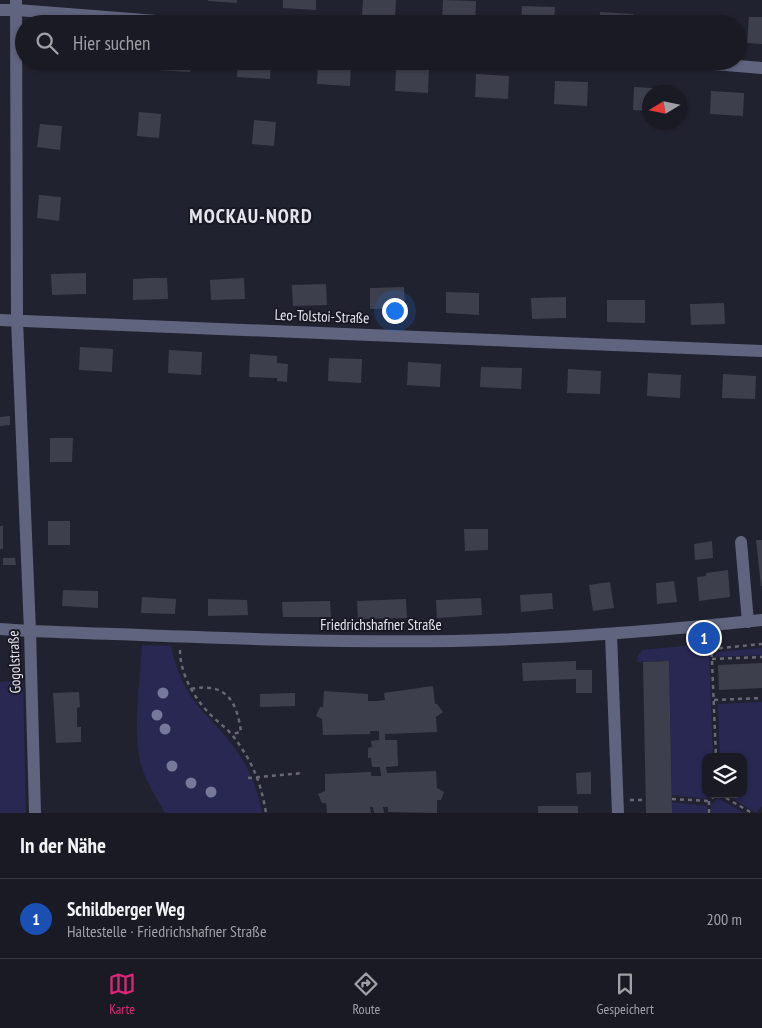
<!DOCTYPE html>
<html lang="de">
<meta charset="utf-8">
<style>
body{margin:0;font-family:"PT Sans Narrow",sans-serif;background:#262730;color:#f1f3f6}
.controls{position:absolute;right:15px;bottom:15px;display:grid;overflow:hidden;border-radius:10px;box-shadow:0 1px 4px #0004}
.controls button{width:45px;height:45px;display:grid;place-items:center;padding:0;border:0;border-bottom:1px solid #373841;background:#191a23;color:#f1f3f6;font:25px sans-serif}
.compass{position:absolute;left:642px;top:85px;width:45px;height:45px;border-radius:50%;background:#191a23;box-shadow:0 1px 4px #0004;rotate:260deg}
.you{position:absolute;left:394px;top:310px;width:18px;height:18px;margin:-12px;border:4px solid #fff;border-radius:50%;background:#1a73e8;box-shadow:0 0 0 8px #1a73e833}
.badge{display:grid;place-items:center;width:32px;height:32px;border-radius:50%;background:#db2777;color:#fff;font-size:16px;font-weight:700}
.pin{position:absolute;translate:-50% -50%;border:2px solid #fff;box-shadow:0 1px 5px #0006}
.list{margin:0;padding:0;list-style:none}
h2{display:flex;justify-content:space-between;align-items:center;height:65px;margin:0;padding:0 20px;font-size:21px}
h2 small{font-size:16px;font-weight:400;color:#9fa1a6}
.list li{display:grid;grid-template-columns:32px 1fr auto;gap:15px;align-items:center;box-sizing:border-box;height:80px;padding:0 20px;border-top:1px solid #373841}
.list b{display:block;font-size:19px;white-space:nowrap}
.list p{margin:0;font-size:16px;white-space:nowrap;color:#9fa1a6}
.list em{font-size:16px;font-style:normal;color:#9fa1a6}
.icon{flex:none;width:28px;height:28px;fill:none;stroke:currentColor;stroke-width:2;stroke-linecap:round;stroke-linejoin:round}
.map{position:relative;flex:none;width:762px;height:813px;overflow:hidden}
.search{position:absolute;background:#191a23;box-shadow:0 1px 4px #0004;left:15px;right:15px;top:15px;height:55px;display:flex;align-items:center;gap:12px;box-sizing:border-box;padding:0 18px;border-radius:28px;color:#9fa1a6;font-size:19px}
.sheet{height:145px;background:#191a23}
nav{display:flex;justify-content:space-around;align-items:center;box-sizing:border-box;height:70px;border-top:1px solid #373841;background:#191a23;font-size:14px;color:#9fa1a6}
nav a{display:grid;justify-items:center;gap:2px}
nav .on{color:#db2777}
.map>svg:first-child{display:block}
.green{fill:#282853}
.building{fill:#3e3f4d}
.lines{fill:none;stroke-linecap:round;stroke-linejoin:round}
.path{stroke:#686975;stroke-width:2.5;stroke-dasharray:4 4;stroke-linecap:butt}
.minor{stroke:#61647e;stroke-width:12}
.tree{fill:#76799c}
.labels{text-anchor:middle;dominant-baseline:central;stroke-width:4;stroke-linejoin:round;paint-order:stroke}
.street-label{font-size:15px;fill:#e3e4ed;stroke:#181925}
.district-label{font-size:20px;font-weight:bold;letter-spacing:1px;fill:#e3e4ed;stroke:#181925}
</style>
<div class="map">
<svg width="762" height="813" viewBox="0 0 762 813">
<rect width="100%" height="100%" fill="#21222f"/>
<g class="green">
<polygon points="704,644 705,648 709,650 713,757 706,757 706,794 711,794 706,799 672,795 669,661 637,662 638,656 642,650"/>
<path d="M142,645L171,646C174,661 179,676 187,690C197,708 213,721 226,737C244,757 258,786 262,813H165C156,797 144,779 140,761C133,727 140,680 142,645Z"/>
<polygon points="762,648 762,655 715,657 715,652"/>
<polygon points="23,680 26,813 0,813 0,682"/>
<polygon points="762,702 762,806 756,813 726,794 743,794 743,757 720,757 718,704"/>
<polygon points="718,798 744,813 711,813 711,805"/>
<polygon points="672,802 707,806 707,813 672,813"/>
</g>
<g class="building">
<polygon points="208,0 237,0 237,3 208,1"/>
<polygon points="283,0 316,0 316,10 283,8"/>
<polygon points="363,0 396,0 395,16 362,15"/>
<polygon points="443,0 476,1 475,24 442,22"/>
<polygon points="522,6 555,7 554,24 521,24"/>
<polygon points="600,12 633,14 633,24 599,24"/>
<polygon points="678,15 711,17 711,24 677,24"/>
<polygon points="749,17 762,17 762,44 747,43"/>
<polygon points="157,61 190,61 190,72 157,70"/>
<polygon points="238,61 271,61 270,79 237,77"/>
<polygon points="318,61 351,63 350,86 317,84"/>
<polygon points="396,68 429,69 428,93 395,91"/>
<polygon points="476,74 509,76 508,99 475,97"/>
<polygon points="555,81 588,82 587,106 554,104"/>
<polygon points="634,87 668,89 667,92 650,92 650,111 633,110"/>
<polygon points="711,91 744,93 743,116 710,114"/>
<polygon points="139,112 161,114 159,138 137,136"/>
<polygon points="254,120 276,122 274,146 252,144"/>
<polygon points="40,124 62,126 60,150 37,147"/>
<polygon points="39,195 61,197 59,221 37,218"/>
<polygon points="86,273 86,294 52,295 51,274"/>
<polygon points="151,278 167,278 168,299 133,300 133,279"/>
<polygon points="244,278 245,299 211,300 210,280"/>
<polygon points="326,284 327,305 293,306 292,285"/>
<polygon points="404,287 405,308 370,309 370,288"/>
<polygon points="446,292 479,293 479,315 446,313"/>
<polygon points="566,297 566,318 532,319 531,298"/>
<polygon points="607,300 645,300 645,323 607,322"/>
<polygon points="724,303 725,324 691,325 690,304"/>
<polygon points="80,347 113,349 112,372 79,370"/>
<polygon points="169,350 202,352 201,375 168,373"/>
<polygon points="250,354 277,356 277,363 288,364 287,382 277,381 277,378 249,377"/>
<polygon points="329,358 362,359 361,383 328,381"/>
<polygon points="408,362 441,364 440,387 407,385"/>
<polygon points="481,367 522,368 521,389 480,387"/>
<polygon points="568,369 601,371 600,394 567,393"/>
<polygon points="648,373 681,375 680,398 647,396"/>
<polygon points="723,374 756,376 755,399 722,398"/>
<polygon points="10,416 10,425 0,426 0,417"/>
<polygon points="50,438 73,438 72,462 50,462"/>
<rect x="48" y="521" width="22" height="24"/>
<rect x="0" y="526" width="3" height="23"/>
<polygon points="464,529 488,529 488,550 465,551"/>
<polygon points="756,540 762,540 762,586 761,586"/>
<polygon points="712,541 713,558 695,560 694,544"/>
<polygon points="3,558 15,558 16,565 3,565"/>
<polygon points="728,570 730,597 699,601 697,577 706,576 706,573"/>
<polygon points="674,581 677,602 657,604 656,583"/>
<polygon points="610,582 614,608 593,611 589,585"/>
<polygon points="63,590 98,591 98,608 62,606"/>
<polygon points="552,593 553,609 521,612 520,595"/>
<polygon points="142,597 176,599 175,614 141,613"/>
<polygon points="481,598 482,615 437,618 436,600"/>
<polygon points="208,599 247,600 248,615 208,616"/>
<polygon points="406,599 407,618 358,619 357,601"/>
<polygon points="330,601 331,617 283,617 282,602"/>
<polygon points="576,661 576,670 592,670 592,693 576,693 576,679 523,681 522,663"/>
<polygon points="669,661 672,813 646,813 643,662"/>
<polygon points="762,663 762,688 719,690 718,665"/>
<polygon points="433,686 435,704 437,704 443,712 436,717 437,732 385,734 385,740 397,740 398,766 386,767 387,773 436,771 437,788 444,792 441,800 437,800 437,813 388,812 388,807 383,807 384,813 374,813 373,807 370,807 371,813 327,813 326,803 322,803 318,794 325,791 325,774 371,772 371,776 381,776 380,767 372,767 371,758 368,758 368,748 372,747 371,741 379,740 379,731 370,731 370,734 323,735 322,719 316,716 320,707 323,707 324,691 368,694 368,701 376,701 385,700 384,693"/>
<polygon points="79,692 80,707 77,708 77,727 81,727 81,742 56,743 53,693"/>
<polygon points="295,693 295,706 260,707 260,694"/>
<polygon points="591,772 591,794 577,794 576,773"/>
<rect x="538" y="806" width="40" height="7"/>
</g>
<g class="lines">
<g class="path">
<polyline points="711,637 716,757"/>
<polyline points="711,649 762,644"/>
<path d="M180,650C180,673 193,696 208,712C216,721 226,727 233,736C252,761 261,782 266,813"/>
<polyline points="712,659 762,657"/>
<path d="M191,689C226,682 237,701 241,732L232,734"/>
<polyline points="714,700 762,698"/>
<polyline points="248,778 303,773"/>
<polyline points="719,794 752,813"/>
<polyline points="672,799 709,801"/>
<polyline points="630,800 646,800"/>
<polyline points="709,813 709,801 717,794"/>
</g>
<g class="minor">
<polyline points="16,0 17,320 30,631 35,813"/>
<polyline points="0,10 17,10 195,24"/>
<polyline points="678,61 762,68"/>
<polyline points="0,320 762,351"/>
<polyline points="741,542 748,622"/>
<path d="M0,629L30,631C171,636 312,643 453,641C556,639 659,631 762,620"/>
<polyline points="611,634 618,813"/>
</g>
</g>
<g class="tree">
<circle cx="163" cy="693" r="5.5"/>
<circle cx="157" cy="715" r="5.5"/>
<circle cx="165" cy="729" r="5.5"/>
<circle cx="172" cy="766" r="5.5"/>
<circle cx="191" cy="783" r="5.5"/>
<circle cx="211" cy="792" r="5.5"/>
</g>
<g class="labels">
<g class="street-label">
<text transform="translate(322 316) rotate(2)">Leo-Tolstoi-Straße</text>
<text x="381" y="624">Friedrichshafner Straße</text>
<text transform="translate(14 662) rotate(-92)">Gogolstraße</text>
</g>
<g class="district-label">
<text x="251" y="216">MOCKAU-NORD</text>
</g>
</g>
</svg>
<div class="controls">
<button><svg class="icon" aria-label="layers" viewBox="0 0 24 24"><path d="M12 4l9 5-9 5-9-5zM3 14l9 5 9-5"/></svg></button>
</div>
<svg class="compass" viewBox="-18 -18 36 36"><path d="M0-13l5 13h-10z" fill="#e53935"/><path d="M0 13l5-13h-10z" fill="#9fa1a6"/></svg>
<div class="you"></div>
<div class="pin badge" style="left:704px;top:638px;background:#1a4fb4">1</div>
<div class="search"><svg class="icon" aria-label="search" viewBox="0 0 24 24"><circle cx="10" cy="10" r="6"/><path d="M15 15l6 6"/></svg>Hier suchen</div>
</div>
<section class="sheet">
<h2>In der Nähe<small></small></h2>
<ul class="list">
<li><span class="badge" style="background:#1a4fb4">1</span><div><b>Schildberger Weg</b><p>Haltestelle · Friedrichshafner Straße</p></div><em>200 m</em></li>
</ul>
</section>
<nav>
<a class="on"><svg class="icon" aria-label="map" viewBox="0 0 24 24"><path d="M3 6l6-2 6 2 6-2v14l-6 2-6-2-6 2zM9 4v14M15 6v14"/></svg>Karte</a>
<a><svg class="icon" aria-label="directions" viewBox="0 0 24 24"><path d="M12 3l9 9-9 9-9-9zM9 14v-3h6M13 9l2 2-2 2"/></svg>Route</a>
<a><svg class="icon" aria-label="saved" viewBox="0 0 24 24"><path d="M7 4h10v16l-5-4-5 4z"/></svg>Gespeichert</a>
</nav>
